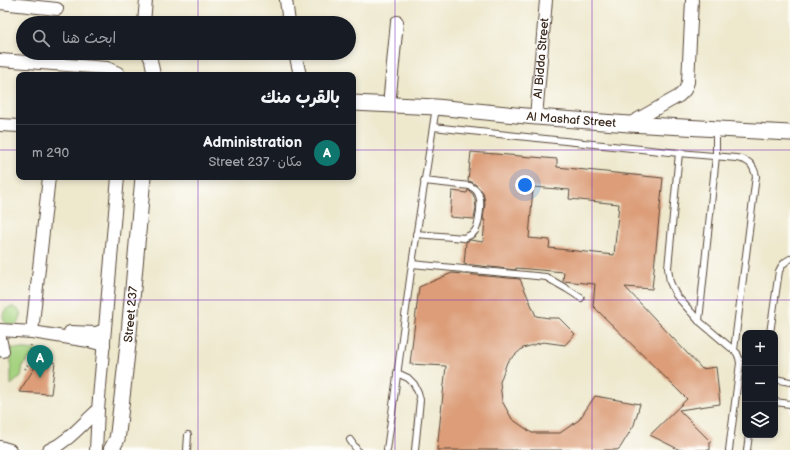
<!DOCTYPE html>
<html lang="ar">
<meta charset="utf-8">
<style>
body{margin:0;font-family:"Balsamiq Sans","Playpen Sans Arabic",sans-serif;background:#242831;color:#f1f3f6;direction:rtl}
.controls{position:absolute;right:12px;bottom:12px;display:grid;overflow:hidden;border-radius:8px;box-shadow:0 2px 6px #0003}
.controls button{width:36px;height:36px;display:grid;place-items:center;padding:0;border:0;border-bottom:1px solid #363941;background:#171b24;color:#f1f3f6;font:20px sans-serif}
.you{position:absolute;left:525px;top:185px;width:14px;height:14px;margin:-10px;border:3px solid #fff;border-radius:50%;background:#1a73e8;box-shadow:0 0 0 6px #1a73e833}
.badge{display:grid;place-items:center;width:26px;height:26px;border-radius:50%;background:#0f766e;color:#fff;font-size:13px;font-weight:700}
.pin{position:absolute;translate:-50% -33px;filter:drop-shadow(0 1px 2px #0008)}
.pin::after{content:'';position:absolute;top:21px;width:14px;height:12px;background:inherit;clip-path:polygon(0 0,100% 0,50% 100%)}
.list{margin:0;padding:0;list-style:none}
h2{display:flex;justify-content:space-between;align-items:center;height:52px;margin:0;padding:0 16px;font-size:17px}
h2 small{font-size:13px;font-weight:400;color:#9ea1a6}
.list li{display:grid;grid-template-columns:26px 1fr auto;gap:12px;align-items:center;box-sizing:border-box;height:56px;padding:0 16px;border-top:1px solid #363941}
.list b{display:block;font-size:15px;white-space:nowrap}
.list p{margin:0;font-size:13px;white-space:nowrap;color:#9ea1a6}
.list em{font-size:13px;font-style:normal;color:#9ea1a6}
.icon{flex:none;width:22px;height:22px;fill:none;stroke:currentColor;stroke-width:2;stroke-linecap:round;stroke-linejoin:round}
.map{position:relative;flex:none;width:790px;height:450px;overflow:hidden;direction:ltr}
.search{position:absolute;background:#171b24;box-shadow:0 2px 6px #0003;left:16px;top:16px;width:340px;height:44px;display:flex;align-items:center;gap:10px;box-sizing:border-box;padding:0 14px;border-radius:22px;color:#9ea1a6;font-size:15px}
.panel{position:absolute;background:#171b24;box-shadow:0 2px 6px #0003;left:16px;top:72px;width:340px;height:108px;border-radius:8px;direction:rtl}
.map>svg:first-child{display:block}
.green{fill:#a5d380;stroke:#707e4f}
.building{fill:#dc9d78;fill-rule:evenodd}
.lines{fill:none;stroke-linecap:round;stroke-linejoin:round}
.service-casing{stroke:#564638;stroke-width:8}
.minor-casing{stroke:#564638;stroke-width:14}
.tertiary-casing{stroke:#564638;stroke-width:17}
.path{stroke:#564638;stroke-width:2;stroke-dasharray:1 3;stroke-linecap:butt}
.service{stroke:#fff;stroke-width:6}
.minor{stroke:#fff;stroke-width:12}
.tertiary{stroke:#fff;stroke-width:15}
.grid{fill:none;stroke:#7b2cbf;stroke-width:1;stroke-opacity:0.55}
.labels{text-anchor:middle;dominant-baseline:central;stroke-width:3;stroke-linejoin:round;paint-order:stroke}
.street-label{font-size:12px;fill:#3b2a1e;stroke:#fdfcf7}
</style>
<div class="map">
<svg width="790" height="450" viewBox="0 0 790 450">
<rect width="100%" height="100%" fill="#fdfcf7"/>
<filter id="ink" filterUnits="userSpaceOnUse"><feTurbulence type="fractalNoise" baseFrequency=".025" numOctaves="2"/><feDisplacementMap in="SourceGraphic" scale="8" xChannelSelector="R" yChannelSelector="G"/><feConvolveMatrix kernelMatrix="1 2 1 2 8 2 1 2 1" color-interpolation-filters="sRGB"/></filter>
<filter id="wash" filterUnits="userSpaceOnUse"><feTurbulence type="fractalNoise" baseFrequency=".012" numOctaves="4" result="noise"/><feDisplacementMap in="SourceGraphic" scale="16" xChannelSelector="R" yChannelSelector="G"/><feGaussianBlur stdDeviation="0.9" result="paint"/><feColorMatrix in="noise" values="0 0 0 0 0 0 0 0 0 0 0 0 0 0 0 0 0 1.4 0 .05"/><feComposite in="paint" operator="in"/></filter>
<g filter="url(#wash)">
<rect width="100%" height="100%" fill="#eee8cd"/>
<g class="green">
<circle cx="12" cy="316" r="9"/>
<polygon points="11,348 40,350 39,355 32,356 23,365 21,376 11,385"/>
</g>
<g id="blocks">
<g class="building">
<path d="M471,152L557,159V167L663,178L652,289L625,287L702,369L716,367L720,404L679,410L710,441V450H680L650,435L687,399L593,306L595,284L563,281L564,272L516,268V270L464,264L466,242L470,240L483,242L485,220H483L485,203L483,192L477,186L472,182L468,181ZM533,187L570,190L569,199L619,204L614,255L549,248L550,240L529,238Z"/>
<polygon points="468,190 473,194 475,200 476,208 474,219 450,217 452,191 467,193"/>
<polygon points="452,273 520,279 536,316 549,318 559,318 575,334 565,345 543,342 523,348 507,362 500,382 502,401 512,419 532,433 560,433 579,420 595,396 640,404 634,425 620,448 617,450 437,450 446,366 410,364 419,287"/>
<polygon points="55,362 51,394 19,392 37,364"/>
</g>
</g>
</g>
<g filter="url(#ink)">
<use href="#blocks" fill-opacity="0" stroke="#564638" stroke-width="1"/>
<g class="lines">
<g class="service-casing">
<g id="service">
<path d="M433,127L679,153L736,158C749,160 753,164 756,176L734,350"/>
<polyline points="679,153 668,268 670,282 676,295 699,321 737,353 739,358 740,363 729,450"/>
<path d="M416,234L464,238C468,236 472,235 475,231C479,225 482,202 479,196C478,191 475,189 470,186L424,181"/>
<polyline points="412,264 546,277 567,289 581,298"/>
<polyline points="699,321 716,156 716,129"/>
<path d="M770,333L779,271C782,265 784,262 790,259"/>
<polyline points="397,373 408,378 414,384 418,392 420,400 415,450"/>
<polyline points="775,379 790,382"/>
<polyline points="775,402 790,404"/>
<polyline points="350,440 357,450"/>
<polyline points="187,450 188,435"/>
<polyline points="387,450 412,264 436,107"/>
<polyline points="747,450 749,435"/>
</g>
</g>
<g class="minor-casing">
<g id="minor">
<polyline points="286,0 289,23"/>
<polyline points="0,3 57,9"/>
<polyline points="144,23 146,0"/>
<polyline points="148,53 151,60 154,75"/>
<polyline points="295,53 300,75"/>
<polyline points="0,60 107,68 118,73 119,75"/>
<polyline points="389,105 397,22"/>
<path id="s1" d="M536,117L546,0"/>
<polyline points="629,124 679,96 685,90 688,82 692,0"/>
<polyline points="0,125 19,126"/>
<polyline points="0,330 32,332 89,341 104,345"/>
<polyline points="32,332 49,177"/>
<polyline points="70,332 96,333 104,330"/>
<polyline points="0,338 3,351"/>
<polyline points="0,447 10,450"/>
<path d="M49,450C69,441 82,424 98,410L118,177"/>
<polyline points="96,450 98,410"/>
</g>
</g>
<g class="tertiary-casing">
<g id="tertiary">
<path id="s2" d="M353,103L436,107L536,117L629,124L790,133"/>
<path id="s3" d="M111,450L117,439L118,433L128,344L143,177"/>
</g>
</g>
<path class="path" d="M25,369C31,362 30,352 31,344"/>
<use href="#service" class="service"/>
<use href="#minor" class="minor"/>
<use href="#tertiary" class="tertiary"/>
</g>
</g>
<path class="grid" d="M198,0V23M395,0V450M592,0V450M198,53V75M0,150H19M353,150H790M198,177V450M0,300H790"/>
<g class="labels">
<g class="street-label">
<text stroke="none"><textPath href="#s1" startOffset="59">Al Bidda Street</textPath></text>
<text stroke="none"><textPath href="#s2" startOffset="219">Al Mashaf Street</textPath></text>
<text stroke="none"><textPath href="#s3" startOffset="138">Street 237</textPath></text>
</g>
</g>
</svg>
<div class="controls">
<button>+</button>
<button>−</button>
<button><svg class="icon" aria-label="layers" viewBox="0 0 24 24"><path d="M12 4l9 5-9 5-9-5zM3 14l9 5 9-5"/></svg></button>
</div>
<div class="you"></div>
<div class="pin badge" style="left:40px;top:378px">A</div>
<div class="search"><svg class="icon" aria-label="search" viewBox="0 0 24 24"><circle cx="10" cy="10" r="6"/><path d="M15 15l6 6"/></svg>ابحث هنا</div>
<section class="panel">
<h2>بالقرب منك<small></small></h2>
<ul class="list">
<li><span class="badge">A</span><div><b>Administration</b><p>مكان · Street 237</p></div><em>290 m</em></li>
</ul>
</section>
</div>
